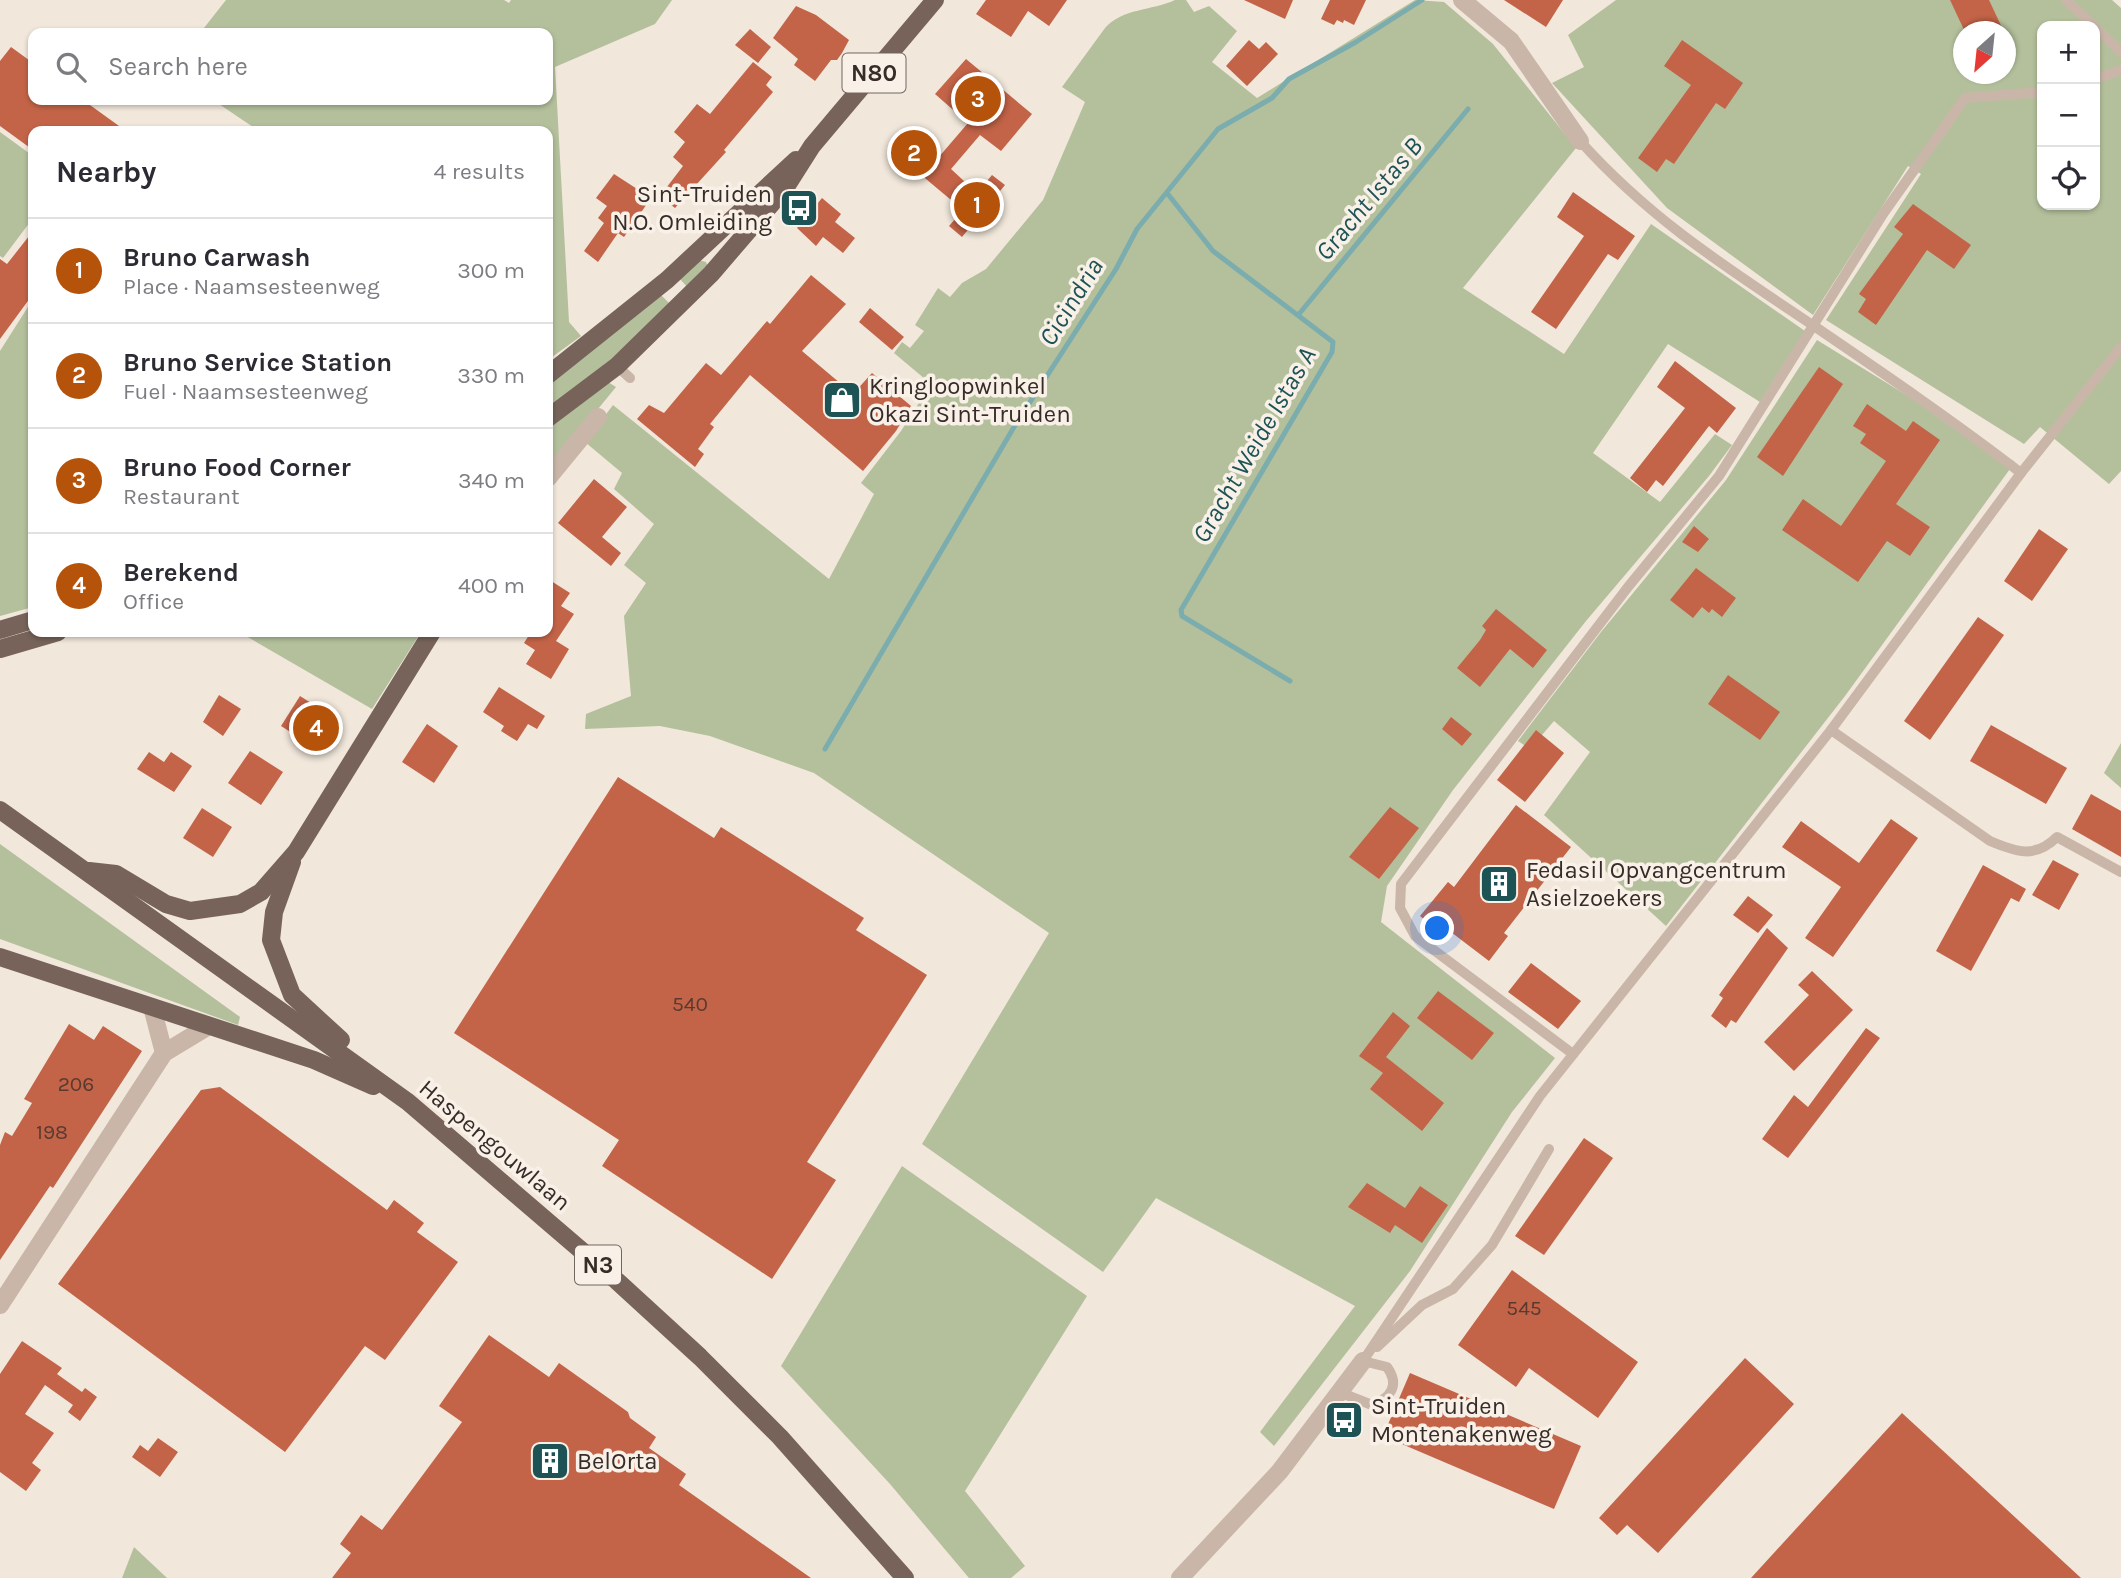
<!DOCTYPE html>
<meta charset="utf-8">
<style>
body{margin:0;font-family:Karla,sans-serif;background:#f2f2f3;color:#2b2b33}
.controls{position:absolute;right:21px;top:21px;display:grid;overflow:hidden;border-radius:14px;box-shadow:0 2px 5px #0004}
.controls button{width:63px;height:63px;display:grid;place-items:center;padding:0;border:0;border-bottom:2px solid #e1e1e2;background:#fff;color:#2b2b33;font:35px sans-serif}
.compass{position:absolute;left:1953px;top:21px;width:63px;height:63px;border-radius:50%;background:#fff;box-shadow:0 2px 5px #0004;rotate:207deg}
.you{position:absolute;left:1438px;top:929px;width:24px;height:24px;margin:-18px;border:5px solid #fff;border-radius:50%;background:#1a73e8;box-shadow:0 0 0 10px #1a73e833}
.badge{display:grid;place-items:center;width:46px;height:46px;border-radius:50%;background:#b45309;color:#fff;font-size:23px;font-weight:700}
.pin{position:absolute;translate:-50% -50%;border:4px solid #fff;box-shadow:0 2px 7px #0006}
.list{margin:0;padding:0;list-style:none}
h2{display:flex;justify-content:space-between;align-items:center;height:91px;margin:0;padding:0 28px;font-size:30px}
h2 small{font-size:23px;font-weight:400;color:#7c7c81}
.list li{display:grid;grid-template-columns:46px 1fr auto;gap:21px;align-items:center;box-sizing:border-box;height:105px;padding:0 28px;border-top:2px solid #e1e1e2}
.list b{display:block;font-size:26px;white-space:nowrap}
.list p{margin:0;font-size:23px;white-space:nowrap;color:#7c7c81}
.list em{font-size:23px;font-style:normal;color:#7c7c81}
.icon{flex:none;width:38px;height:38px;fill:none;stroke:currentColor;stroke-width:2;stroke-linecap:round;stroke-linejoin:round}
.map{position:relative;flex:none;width:2121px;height:1578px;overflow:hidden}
.search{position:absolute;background:#fff;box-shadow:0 2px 5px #0004;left:28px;top:28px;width:525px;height:77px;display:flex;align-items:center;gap:18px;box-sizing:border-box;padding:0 24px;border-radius:14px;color:#7c7c81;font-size:26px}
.panel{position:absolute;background:#fff;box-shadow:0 2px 5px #0004;left:28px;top:126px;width:525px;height:511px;border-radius:14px}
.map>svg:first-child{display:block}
.green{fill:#b4c09c;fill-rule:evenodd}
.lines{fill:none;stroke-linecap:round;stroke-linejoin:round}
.stream{stroke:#7bacae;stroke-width:5}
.building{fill:#c36448}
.lane{stroke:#c9b6a8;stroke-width:10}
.street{stroke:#c9b6a8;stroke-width:18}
.primary{stroke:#776359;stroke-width:18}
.labels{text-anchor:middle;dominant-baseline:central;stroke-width:7;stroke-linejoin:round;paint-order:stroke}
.number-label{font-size:21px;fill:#593a30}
.shield{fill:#f9f1e8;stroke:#706762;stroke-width:2}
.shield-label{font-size:23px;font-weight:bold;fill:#362c28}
.poi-label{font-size:24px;fill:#362c28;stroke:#f9f1e8;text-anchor:start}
.street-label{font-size:24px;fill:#362c28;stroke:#f9f1e8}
.water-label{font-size:26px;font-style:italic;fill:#1e5356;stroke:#f9f1e8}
</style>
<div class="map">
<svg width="2121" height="1578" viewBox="0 0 2121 1578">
<rect width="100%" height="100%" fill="#f1e7db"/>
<g class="green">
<polygon points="226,0 504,0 509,3 511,0 672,0 655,24 555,67 569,322 581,336 548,360 548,131 259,131 213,100 548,100 548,33 200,33"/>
<path d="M1175,0H1186L1194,12L1209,6L1237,31L1212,62L1257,98L1415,0L1444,2L1493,44L1576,148L1463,288L1564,354L1651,224L1805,331L1760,402L1668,344L1593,453L1660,502L1715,434L1732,445L1709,476L1586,621L1453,790L1387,886L1381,922L1555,1058L1512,1112L1410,1271L1274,1446L1260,1432L1355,1306L1156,1198L1103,1272L922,1144L1049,933L814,773L710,736L660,726L585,729L586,714L631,696L624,616L646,583L624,565L654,524L614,489L622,473L585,442L613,405L829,579L874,494L861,483L901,431L931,384L894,353L902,342L910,348L924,331L915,325L938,288L950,297L962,283L986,269L1043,200L1085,102L1062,87L1105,28C1123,8 1151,11 1175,0Z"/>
<path d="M1616,0H2112L2121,8V471L2109,484L2040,427L2024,444L1826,320L1921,174L1908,166L1813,315L1667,208L1552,83L1584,67L1568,35ZM2042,26H2095V205H2042ZM1964,32H2006V74H1964Z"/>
<polygon points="0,132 33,156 33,224 30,222 3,258 0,256"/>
<polygon points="699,260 706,262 708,267 689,289 679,278"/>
<polygon points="660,294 672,306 616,360 548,412 548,389 553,378"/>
<polygon points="33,299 33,607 0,616 0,351"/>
<polygon points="1817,340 2015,462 1845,696 1666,926 1544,815 1590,752 1554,721 1530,749 1518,741 1601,632 1726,480"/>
<polygon points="608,382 616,387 548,470 548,429"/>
<polygon points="239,632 421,632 372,709"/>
<polygon points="2121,743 2121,788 2104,773"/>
<polygon points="0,844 240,1017 238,1025 0,939"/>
<polygon points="902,1166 1087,1296 965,1491 1025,1566 1011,1578 969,1578 890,1484 781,1366"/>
<polygon points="134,1547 167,1578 122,1578"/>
</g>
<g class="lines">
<g class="stream">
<polyline points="1167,193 1213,251 1333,342 1332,352 1181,610 1182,616 1290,681"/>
<polyline points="1299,314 1468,109"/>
<polyline points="825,749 1014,427 1116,269 1137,229 1218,129 1272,98 1289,79 1356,42 1422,0"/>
</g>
</g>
<g class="building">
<polygon points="986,0 1067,0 1049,26 1028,11 1011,37 976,14"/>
<polygon points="1244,0 1293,0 1285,19"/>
<polygon points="1330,0 1366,0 1354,25 1344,20 1343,23 1337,20 1334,25 1321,19"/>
<polygon points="1504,0 1563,0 1546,27"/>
<polygon points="1950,0 1989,0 2004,32 1965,32"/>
<polygon points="796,6 816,15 849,40 842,53 837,60 831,60 815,81 794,65 798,59 773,38"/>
<polygon points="750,29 771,47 758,63 735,45"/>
<polygon points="1249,40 1259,49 1266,42 1278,54 1247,86 1226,66"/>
<polygon points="1682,40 1743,83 1725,109 1716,103 1674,164 1666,159 1657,172 1638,158 1691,85 1664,66"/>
<polygon points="11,47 33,63 33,100 83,100 126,131 33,131 33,150 0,126 0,61"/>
<polygon points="966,59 1032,114 1001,151 980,135 951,169 977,193 992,175 1005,185 962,237 949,226 963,210 889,148 904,130 938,158 968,123 935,94"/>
<polygon points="753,62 772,77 766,85 773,92 724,150 726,152 675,208 660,196 683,166 673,157 685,142 674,132 697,104 710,114"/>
<polygon points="614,174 651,198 624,237 618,233 598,262 584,251 604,223 598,218 607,206 596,198"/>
<polygon points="1573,192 1635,236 1618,260 1608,254 1556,329 1531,312 1584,236 1557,217"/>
<polygon points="822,198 841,214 835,222 855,238 843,253 823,237 816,246 797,228"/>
<polygon points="1913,204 1971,245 1954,269 1927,250 1876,325 1858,312 1866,299 1859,294 1903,234 1894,227"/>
<polygon points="33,231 33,294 0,339 0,259 7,264"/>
<polygon points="811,275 846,304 802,351 853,394 872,373 911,406 896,431 863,471 750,375 710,424 714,427 698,449 704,454 695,467 637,419 649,405 664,413 706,363 721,375 767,321 770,324"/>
<polygon points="870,308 904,337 892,350 859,322"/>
<polygon points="1675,361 1736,408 1717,433 1709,426 1663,486 1656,480 1647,492 1630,478 1685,408 1657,387"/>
<polygon points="1819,367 1843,384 1783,476 1757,457"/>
<polygon points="1867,404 1906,431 1913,421 1940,440 1896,504 1930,527 1910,556 1887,541 1858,582 1782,530 1803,499 1841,526 1886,461 1860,443 1866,434 1853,426"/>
<polygon points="594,479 627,507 602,537 621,553 611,566 558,523"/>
<polygon points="1694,526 1709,539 1698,552 1682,542"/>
<polygon points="2039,529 2068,549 2032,601 2004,581"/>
<polygon points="1696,568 1736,598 1722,617 1712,609 1709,613 1702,607 1693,618 1670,600"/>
<polygon points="548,579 570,593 561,606 574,614 556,641 569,649 551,679 526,664 535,650 524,643 531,632 548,632"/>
<polygon points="1496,609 1547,650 1533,668 1510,649 1480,687 1457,668 1480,640 1486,630 1482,626"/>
<polygon points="1978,617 2004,635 1930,740 1904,721"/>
<polygon points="1728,675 1780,712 1760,740 1708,704"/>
<polygon points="499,687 545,716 537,729 528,724 517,741 501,731 504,726 483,712"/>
<polygon points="219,695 241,709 223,736 203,722"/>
<polygon points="300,696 330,715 311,745 281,726"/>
<polygon points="1451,717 1472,734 1462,746 1442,729"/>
<polygon points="427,724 458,746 434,783 402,762"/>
<polygon points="1991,725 2067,768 2046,804 1970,761"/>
<polygon points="1536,730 1564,753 1525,802 1497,780"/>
<polygon points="250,751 283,772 261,805 228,783"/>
<polygon points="149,752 164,762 171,752 192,766 174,792 137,769"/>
<polygon points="618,777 714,838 721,827 864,918 856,930 927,975 807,1162 836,1180 772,1279 602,1166 619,1140 454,1033"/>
<polygon points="2091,794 2121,811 2121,857 2072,829"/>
<polygon points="1516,805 1571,847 1504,933 1508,936 1489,961 1443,926 1438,931 1420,916 1448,882 1454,887"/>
<polygon points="1390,807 1419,828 1379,879 1349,857"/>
<polygon points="202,808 232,827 213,857 183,838"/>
<polygon points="1891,819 1918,838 1833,957 1805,938 1841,887 1782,847 1801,821 1859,863"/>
<polygon points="2053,860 2079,874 2059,910 2032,895"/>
<polygon points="1983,865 2026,889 2019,902 2011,898 1971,971 1936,951"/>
<polygon points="1748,896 1773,915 1758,933 1733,915"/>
<polygon points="1767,928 1788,948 1736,1023 1731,1020 1726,1028 1711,1016 1723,998 1719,995"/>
<polygon points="1531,963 1581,1001 1558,1029 1508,992"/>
<polygon points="1812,971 1853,1010 1794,1071 1764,1042 1809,995 1798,985"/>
<polygon points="1438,991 1494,1033 1472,1060 1417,1018"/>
<polygon points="1393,1012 1410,1026 1386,1057 1444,1103 1422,1131 1370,1089 1383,1073 1359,1056"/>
<polygon points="69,1024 94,1040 103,1026 142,1051 53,1188 50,1186 0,1260 0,1145 5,1132 12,1136 32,1103 24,1099"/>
<polygon points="1866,1028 1880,1038 1788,1158 1762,1139 1794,1095 1808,1107"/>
<polygon points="220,1087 387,1210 394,1200 424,1223 417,1232 458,1262 385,1360 365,1346 285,1452 58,1284 201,1090"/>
<polygon points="1584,1138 1613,1158 1544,1255 1515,1236"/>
<polygon points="1367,1183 1405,1208 1420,1186 1448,1205 1422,1243 1395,1225 1390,1233 1348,1207"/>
<polygon points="1512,1270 1638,1362 1598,1418 1529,1368 1516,1387 1458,1345"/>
<polygon points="489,1335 549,1377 559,1363 628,1412 630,1418 656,1437 649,1448 686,1474 679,1485 811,1578 332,1578 351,1553 340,1544 361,1515 382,1530 462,1422 439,1406"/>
<polygon points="22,1341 62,1368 57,1374 82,1392 85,1388 97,1397 80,1421 68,1412 73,1405 45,1385 25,1414 54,1433 32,1463 41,1470 26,1491 0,1472 0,1374"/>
<polygon points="1745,1358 1794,1404 1658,1553 1627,1525 1617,1535 1599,1518"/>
<polygon points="1410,1373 1581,1446 1554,1509 1383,1436"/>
<polygon points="1902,1413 2081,1578 1751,1578"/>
<polygon points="158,1438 178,1452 160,1477 132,1457 140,1445 148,1451"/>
</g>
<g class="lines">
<g class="lane">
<polyline points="2066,0 2094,26"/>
<polyline points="2095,27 2121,52"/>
<polyline points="2095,79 2121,70"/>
<polyline points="617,366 630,378"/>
<polyline points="2021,473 2121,347"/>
<path d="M1831,730L1990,841C2016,852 2035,859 2057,837L2121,872"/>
<polyline points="1573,1054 1415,936 1400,908 1401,884 1628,587 1719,476 1883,214 1965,98 2042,92"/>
<polyline points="1377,1347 1422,1305 1453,1289 1492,1245 1549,1149"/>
<path d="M1363,1361L1540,1096L1831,730L2021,473C1955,422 1886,375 1817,328C1729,269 1652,221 1580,141"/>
<path d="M1339,1392L1372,1405C1391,1398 1400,1385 1387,1367L1363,1361"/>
</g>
<g class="street">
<polyline points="1462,0 1511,41 1580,141"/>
<polyline points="548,478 598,417"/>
<polyline points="152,1007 164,1053"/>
<polyline points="0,1305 164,1053 207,1027"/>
<polyline points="1180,1578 1280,1471 1363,1361"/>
</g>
<g class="primary">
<polyline points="548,375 667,280 796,160"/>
<polyline points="548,418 617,366 711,274 786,187 812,146 935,0"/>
<polyline points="0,630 33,620"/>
<polyline points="0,649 58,632"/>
<polyline points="0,810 408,1102 617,1281 700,1357 780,1437 905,1578"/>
<polyline points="292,862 274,912 271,940 292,995 341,1040"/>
<polyline points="89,871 116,874 166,904 190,911 240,904 261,892 296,852 432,632"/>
<polyline points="0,957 314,1060 373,1086"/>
</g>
</g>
<defs>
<g id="bus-square" transform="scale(2.0125)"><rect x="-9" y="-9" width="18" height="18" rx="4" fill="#1e5356" stroke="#f9f1e8"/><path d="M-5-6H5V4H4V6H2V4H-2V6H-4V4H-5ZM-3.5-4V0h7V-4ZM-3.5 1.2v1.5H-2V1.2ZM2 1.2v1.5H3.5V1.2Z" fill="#fff"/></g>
<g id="shop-square" transform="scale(2.0125)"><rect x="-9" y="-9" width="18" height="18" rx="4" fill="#1e5356" stroke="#f9f1e8"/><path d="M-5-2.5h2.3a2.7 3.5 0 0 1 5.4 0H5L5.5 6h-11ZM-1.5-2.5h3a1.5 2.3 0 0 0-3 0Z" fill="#fff"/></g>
<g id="building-square" transform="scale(2.0125)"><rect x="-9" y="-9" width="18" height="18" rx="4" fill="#1e5356" stroke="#f9f1e8"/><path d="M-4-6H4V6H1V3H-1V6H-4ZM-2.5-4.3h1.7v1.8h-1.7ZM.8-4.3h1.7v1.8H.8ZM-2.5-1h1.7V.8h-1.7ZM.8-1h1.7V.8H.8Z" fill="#fff"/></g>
</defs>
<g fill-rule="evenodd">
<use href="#bus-square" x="799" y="208"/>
<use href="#shop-square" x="842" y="400"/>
<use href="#building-square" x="1499" y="884"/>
<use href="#bus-square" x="1344" y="1420"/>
<use href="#building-square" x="550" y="1461"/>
</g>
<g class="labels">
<g class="number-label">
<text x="690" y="1004">540</text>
<text x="76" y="1084">206</text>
<text x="52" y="1132">198</text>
<text x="1524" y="1308">545</text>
</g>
<g class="shield">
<rect x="842.5" y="53.5" width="63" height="39" rx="5"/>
<rect x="575" y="1245.5" width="46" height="39" rx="5"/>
</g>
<g class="shield-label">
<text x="874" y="73">N80</text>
<text x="598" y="1265">N3</text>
</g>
<g class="poi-label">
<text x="772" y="194" text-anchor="end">Sint-Truiden<tspan x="772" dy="28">N.O. Omleiding</tspan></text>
<text x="869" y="386">Kringloopwinkel<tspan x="869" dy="28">Okazi Sint-Truiden</tspan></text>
<text x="1526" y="870">Fedasil Opvangcentrum<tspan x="1526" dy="28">Asielzoekers</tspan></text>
<text x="1371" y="1406">Sint-Truiden<tspan x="1371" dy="28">Montenakenweg</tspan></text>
<text x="577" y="1461">BelOrta</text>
</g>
<g class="street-label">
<text transform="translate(495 1145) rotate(40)">Haspengouwlaan</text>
</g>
<g class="water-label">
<text transform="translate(1369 199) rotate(-50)">Gracht Istas B</text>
<text transform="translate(1071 302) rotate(-58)">Cicindria</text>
<text transform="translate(1254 445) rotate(-60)">Gracht Weide Istas A</text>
</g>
</g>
</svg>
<div class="controls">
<button>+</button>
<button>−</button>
<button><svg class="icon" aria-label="locate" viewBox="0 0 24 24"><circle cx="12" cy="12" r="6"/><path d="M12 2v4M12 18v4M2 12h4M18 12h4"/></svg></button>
</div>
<svg class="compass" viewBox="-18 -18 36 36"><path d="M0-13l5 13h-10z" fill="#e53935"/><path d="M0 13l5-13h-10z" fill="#7c7c81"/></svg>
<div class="you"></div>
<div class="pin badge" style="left:977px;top:205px">1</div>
<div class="pin badge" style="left:914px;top:153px">2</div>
<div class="pin badge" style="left:978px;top:99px">3</div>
<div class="pin badge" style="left:316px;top:728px">4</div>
<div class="search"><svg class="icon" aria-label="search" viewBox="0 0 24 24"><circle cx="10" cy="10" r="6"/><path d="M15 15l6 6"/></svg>Search here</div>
<section class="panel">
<h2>Nearby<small>4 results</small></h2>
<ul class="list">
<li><span class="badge">1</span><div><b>Bruno Carwash</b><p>Place · Naamsesteenweg</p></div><em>300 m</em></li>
<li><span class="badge">2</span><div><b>Bruno Service Station</b><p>Fuel · Naamsesteenweg</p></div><em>330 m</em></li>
<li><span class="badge">3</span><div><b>Bruno Food Corner</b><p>Restaurant</p></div><em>340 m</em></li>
<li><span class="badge">4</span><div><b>Berekend</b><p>Office</p></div><em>400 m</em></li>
</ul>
</section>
</div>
